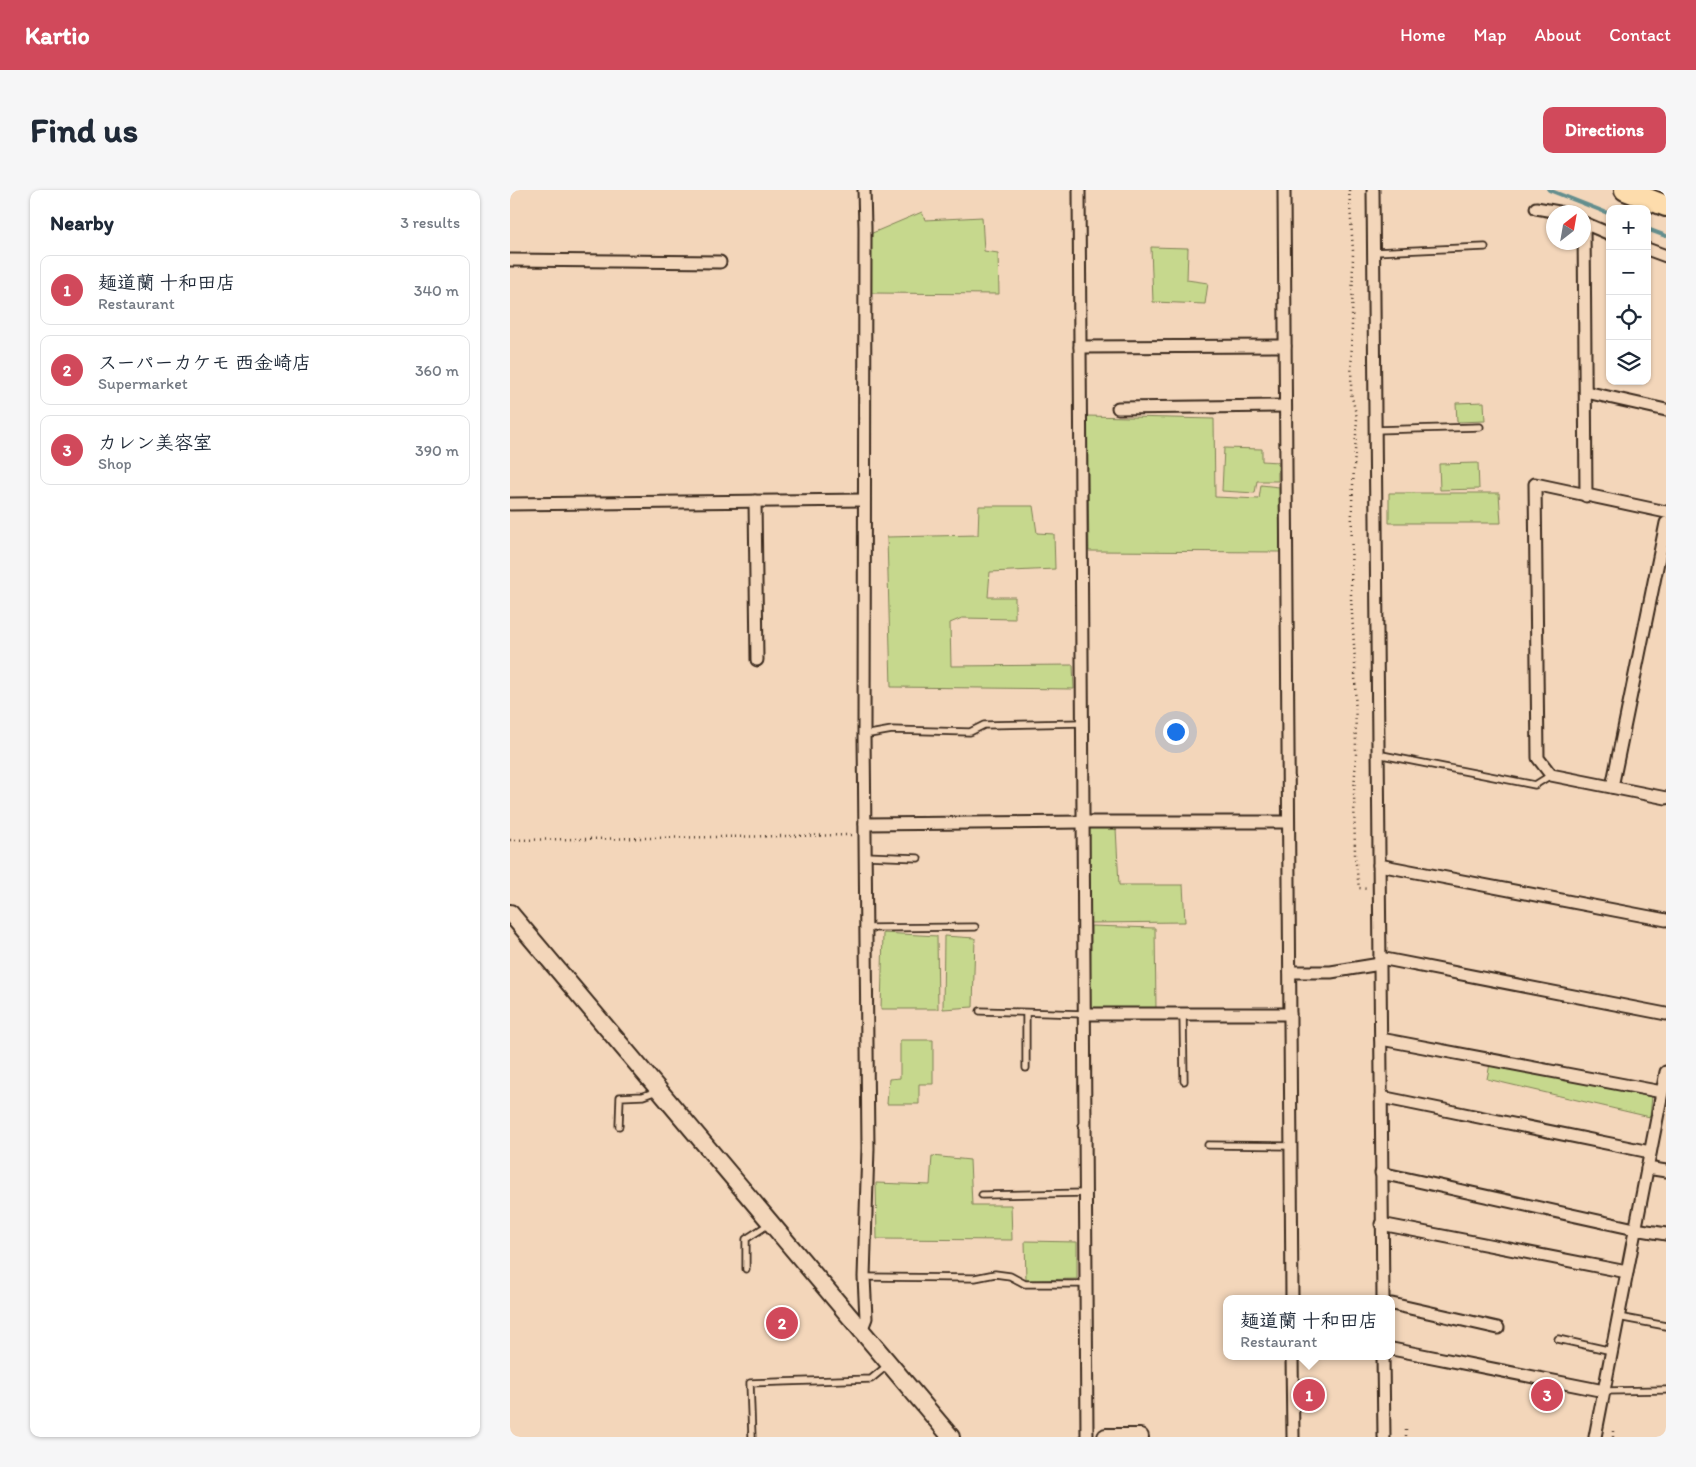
<!DOCTYPE html>
<meta charset="utf-8">
<style>
body{margin:0;font-family:Itim,"Klee One",sans-serif;background:#f6f6f7;color:#1f2937}
.controls{position:absolute;right:15px;top:15px;display:grid;overflow:hidden;border-radius:10px;box-shadow:0 1px 4px #0004}
.controls button{width:45px;height:45px;display:grid;place-items:center;padding:0;border:0;border-bottom:1px solid #e0e1e3;background:#fff;color:#1f2937;font:25px sans-serif}
.compass{position:absolute;left:1036px;top:15px;width:45px;height:45px;border-radius:50%;background:#fff;box-shadow:0 1px 4px #0004;rotate:31deg}
.you{position:absolute;left:665px;top:541px;width:18px;height:18px;margin:-12px;border:4px solid #fff;border-radius:50%;background:#1a73e8;box-shadow:0 0 0 8px #1a73e833}
.badge{display:grid;place-items:center;width:32px;height:32px;border-radius:50%;background:#d1495b;color:#fff;font-size:16px;font-weight:700}
.pin{position:absolute;translate:-50% -50%;border:2px solid #fff;box-shadow:0 1px 5px #0006}
.popup{position:absolute;left:713px;top:1105px;width:172px;height:65px;box-sizing:border-box;display:grid;place-content:center;border-radius:10px;background:#fff;filter:drop-shadow(0 1px 4px #0005);font-size:16px;white-space:nowrap;color:#747a83}
.popup b{font-size:19px;color:#1f2937}
.popup::after{content:'';position:absolute;left:50%;top:100%;margin-left:-10px;border:10px solid transparent;border-top-color:#fff}
.list{margin:0;padding:0;list-style:none}
h2{display:flex;justify-content:space-between;align-items:center;height:65px;margin:0;padding:0 20px;font-size:21px}
h2 small{font-size:16px;font-weight:400;color:#747a83}
.list li{display:grid;grid-template-columns:32px 1fr auto;gap:15px;align-items:center;box-sizing:border-box;height:70px;margin:0 10px 10px;padding:0 10px;border:1px solid #e0e1e3;border-radius:10px}
.list b{display:block;font-size:19px;white-space:nowrap}
.list p{margin:0;font-size:16px;white-space:nowrap;color:#747a83}
.list em{font-size:16px;font-style:normal;color:#747a83}
.icon{flex:none;width:28px;height:28px;fill:none;stroke:currentColor;stroke-width:2;stroke-linecap:round;stroke-linejoin:round}
.map{position:relative;flex:none;width:1156px;height:1247px;overflow:hidden;border-radius:10px}
header{display:flex;align-items:center;gap:30px;box-sizing:border-box;height:70px;padding:0 25px;background:#d1495b;color:#fff}
header strong{font-size:24px}
nav{display:flex;gap:28px;margin-inline-start:auto;font-size:18px}
.intro{display:flex;align-items:center;justify-content:space-between;box-sizing:border-box;height:120px;padding:0 30px}
h1{margin:0;font-size:35px}
.button{padding:12px 22px;border-radius:10px;background:#d1495b;color:#fff;font-size:18px;font-weight:700}
main{display:flex;gap:30px;padding:0 30px}
aside{flex:1;background:#fff;border-radius:10px;box-shadow:0 1px 4px #0004}
.map>svg:first-child{display:block}
.green{fill:#c6d88d;stroke:#808156}
.lines{fill:none;stroke-linecap:round;stroke-linejoin:round}
.stream{stroke:#648e8e;stroke-width:4}
.lane-casing{stroke:#3b2a1e;stroke-width:9}
.street-casing{stroke:#3b2a1e;stroke-width:15}
.secondary-casing{stroke:#3b2a1e;stroke-width:20}
.highway-casing{stroke:#3b2a1e;stroke-width:24}
.path{stroke:#3b2a1e;stroke-width:2.5;stroke-dasharray:1 4;stroke-linecap:butt}
.lane{stroke:#f3d6ba;stroke-width:5.5}
.street{stroke:#f3d6ba;stroke-width:11}
.secondary{stroke:#f3d6ba;stroke-width:16}
.highway{stroke:#fddcac;stroke-width:20}
</style>
<header>
<strong>Kartio</strong>
<nav><a>Home</a><a>Map</a><a>About</a><a>Contact</a></nav>
</header>
<div class="intro"><h1>Find us</h1><a class="button">Directions</a></div>
<main>
<aside>
<h2>Nearby<small>3 results</small></h2>
<ul class="list">
<li><span class="badge">1</span><div><b>麺道蘭 十和田店</b><p>Restaurant</p></div><em>340 m</em></li>
<li><span class="badge">2</span><div><b>スーパーカケモ 西金崎店</b><p>Supermarket</p></div><em>360 m</em></li>
<li><span class="badge">3</span><div><b>カレン美容室</b><p>Shop</p></div><em>390 m</em></li>
</ul>
</aside>
<div class="map">
<svg width="1156" height="1247" viewBox="0 0 1156 1247">
<rect width="100%" height="100%" fill="#f3d6ba"/>
<filter id="ink" filterUnits="userSpaceOnUse"><feTurbulence type="fractalNoise" baseFrequency=".02" numOctaves="2"/><feDisplacementMap in="SourceGraphic" scale="10" xChannelSelector="R" yChannelSelector="G"/><feConvolveMatrix kernelMatrix="1 2 1 2 8 2 1 2 1" color-interpolation-filters="sRGB"/></filter>
<g filter="url(#ink)">
<g class="green">
<polygon points="412,22 415,30 472,27 474,61 488,63 489,104 361,103 360,44"/>
<polygon points="641,57 678,58 677,90 698,93 695,114 643,112"/>
<polygon points="974,212 975,231 947,232 946,213"/>
<polygon points="577,226 704,229 705,307 749,309 751,295 769,297 770,362 579,361"/>
<polygon points="714,258 752,259 752,271 768,272 768,291 747,291 745,303 712,301"/>
<polygon points="968,273 969,299 930,300 929,274"/>
<polygon points="879,303 989,303 991,333 879,333"/>
<polygon points="469,316 523,316 527,343 544,344 545,379 480,382 478,407 505,407 505,429 452,428 440,433 441,476 563,475 564,499 381,497 377,347 468,345"/>
<polygon points="577,638 606,638 609,695 673,695 675,732 579,733"/>
<polygon points="581,736 645,738 646,820 580,819"/>
<polygon points="373,743 427,746 428,819 371,819"/>
<polygon points="434,746 465,748 463,817 433,819"/>
<polygon points="390,850 423,850 423,894 409,894 409,914 377,914 379,889 390,888"/>
<polygon points="980,874 1142,906 1140,927 977,889"/>
<polygon points="422,966 460,970 462,1015 501,1015 502,1050 367,1049 366,993 420,995"/>
<polygon points="515,1051 567,1052 567,1089 516,1090"/>
</g>
<g class="lines">
<g class="stream">
<polyline points="1039,0 1100,24"/>
<polyline points="1137,39 1156,46"/>
</g>
<g class="lane-casing">
<g id="lane">
<polyline points="864,62 975,57"/>
<polyline points="865,240 970,237"/>
<polyline points="354,545 382,540 460,542 474,535 572,533"/>
<polyline points="867,564 1025,595 1041,585"/>
<polyline points="355,666 408,668"/>
<polyline points="356,738 465,737"/>
<polyline points="470,821 574,824"/>
<polyline points="673,824 674,891"/>
<polyline points="516,878 516,823"/>
<polyline points="109,936 110,907 133,906 147,901"/>
<polyline points="698,955 781,956"/>
<polyline points="472,1005 575,1003"/>
<polyline points="236,1079 236,1049 259,1034"/>
<polyline points="354,1087 465,1088 485,1084 500,1086 515,1094 576,1094"/>
<polyline points="1108,1127 1156,1136"/>
<polyline points="1048,1149 1102,1161"/>
<polyline points="1094,1201 1156,1200"/>
<polyline points="242,1247 240,1193 361,1189 379,1174"/>
</g>
</g>
<g class="street-casing">
<g id="street">
<polyline points="569,0 577,1247"/>
<polyline points="774,0 782,1109"/>
<polyline points="863,0 873,1109"/>
<polyline points="1026,18 1049,22"/>
<polyline points="1074,33 1100,44"/>
<polyline points="1074,34 1076,306"/>
<polyline points="1137,59 1156,66"/>
<polyline points="0,70 210,72"/>
<polyline points="570,157 775,156"/>
<polyline points="1076,202 1156,220"/>
<polyline points="608,218 775,216"/>
<polyline points="245,311 247,470"/>
<polyline points="0,314 354,310"/>
<polyline points="1156,322 1025,294 1028,568 1041,585 1156,608"/>
<polyline points="1102,597 1156,333"/>
<polyline points="355,634 573,632 778,632"/>
<polyline points="869,675 1156,730"/>
<polyline points="870,768 1156,824"/>
<polyline points="780,782 821,782 870,774"/>
<polyline points="574,824 780,824"/>
<polyline points="871,849 1152,902"/>
<polyline points="871,907 1140,962"/>
<polyline points="1137,978 1156,981"/>
<polyline points="871,983 1125,1039 1156,1044"/>
<polyline points="871,1034 1117,1082"/>
<polyline points="882,1114 988,1138"/>
<polyline points="351,1141 356,1128 354,1087 358,958 354,545 355,37 354,0"/>
<polyline points="882,1159 1094,1201"/>
<polyline points="782,1166 783,1247"/>
<polyline points="873,1166 874,1247"/>
<polyline points="1085,1247 1156,882"/>
</g>
</g>
<g class="secondary-casing">
<g id="secondary">
<polyline points="0,723 441,1247"/>
<polyline points="596,1247 630,1247"/>
</g>
</g>
<g class="highway-casing">
<polyline id="highway" points="1115,0 1156,16"/>
</g>
<g class="path">
<polyline points="839,0 843,61 841,203 847,228 842,312 841,408 845,471 846,566 844,600 845,666 849,698 858,699"/>
<polyline points="0,650 343,645"/>
<polyline points="896,1240 896,1247"/>
<polyline points="1103,1247 1103,1239"/>
</g>
<use href="#lane" class="lane"/>
<use href="#street" class="street"/>
<use href="#secondary" class="secondary"/>
<use href="#highway" class="highway"/>
</g>
</g>
</svg>
<div class="controls">
<button>+</button>
<button>−</button>
<button><svg class="icon" aria-label="locate" viewBox="0 0 24 24"><circle cx="12" cy="12" r="6"/><path d="M12 2v4M12 18v4M2 12h4M18 12h4"/></svg></button>
<button><svg class="icon" aria-label="layers" viewBox="0 0 24 24"><path d="M12 4l9 5-9 5-9-5zM3 14l9 5 9-5"/></svg></button>
</div>
<svg class="compass" viewBox="-18 -18 36 36"><path d="M0-13l5 13h-10z" fill="#e53935"/><path d="M0 13l5-13h-10z" fill="#747a83"/></svg>
<div class="you"></div>
<div class="pin badge" style="left:799px;top:1205px">1</div>
<div class="popup"><b>麺道蘭 十和田店</b>Restaurant</div>
<div class="pin badge" style="left:272px;top:1133px">2</div>
<div class="pin badge" style="left:1037px;top:1205px">3</div>
</div>
</main>
